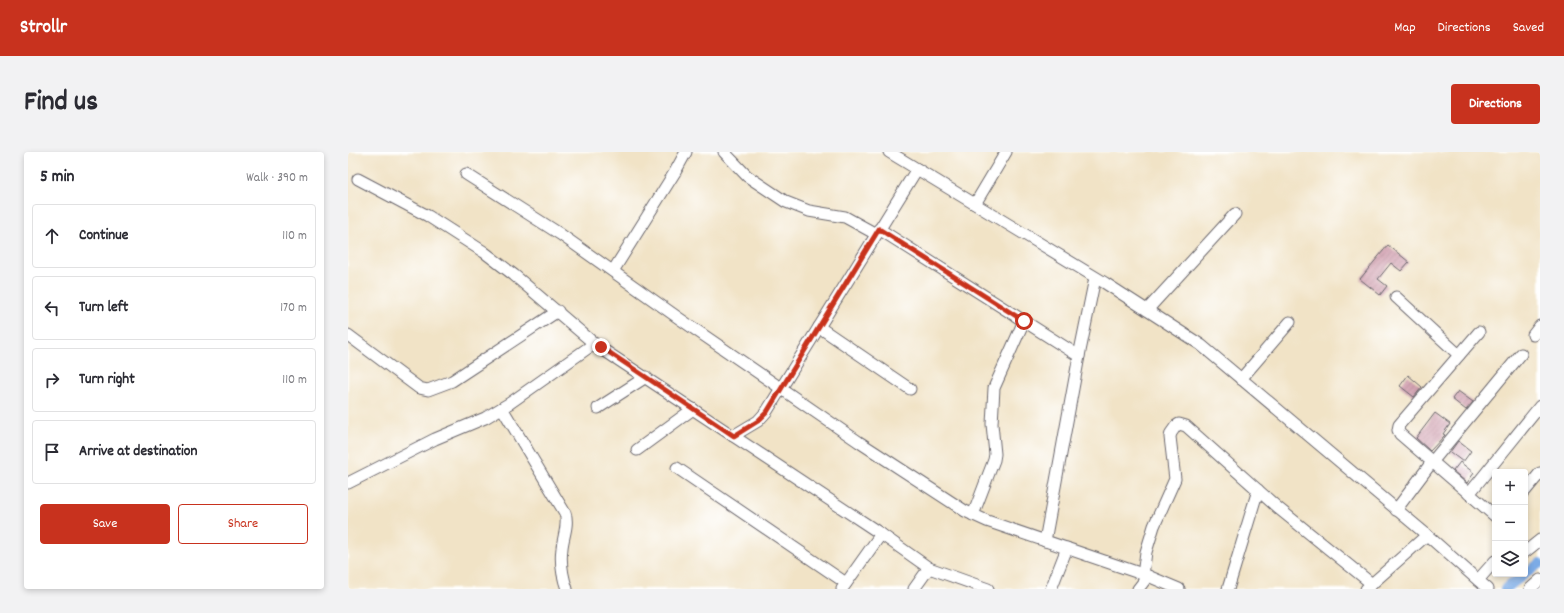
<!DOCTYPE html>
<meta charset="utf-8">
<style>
body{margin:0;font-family:Dekko,sans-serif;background:#f2f2f3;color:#2b2b33}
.controls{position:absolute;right:12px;bottom:12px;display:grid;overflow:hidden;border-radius:4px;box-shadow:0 2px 6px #0003}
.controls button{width:36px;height:36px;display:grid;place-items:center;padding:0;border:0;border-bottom:1px solid #e1e1e2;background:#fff;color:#2b2b33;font:20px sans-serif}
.stop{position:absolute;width:12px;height:12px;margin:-9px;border:3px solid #c8321e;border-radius:50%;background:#fff}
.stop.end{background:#c8321e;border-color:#fff;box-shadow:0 1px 4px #0008}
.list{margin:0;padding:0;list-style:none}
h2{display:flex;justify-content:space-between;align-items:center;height:52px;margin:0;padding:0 16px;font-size:17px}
h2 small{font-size:13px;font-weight:400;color:#7c7c81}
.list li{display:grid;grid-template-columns:26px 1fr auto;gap:12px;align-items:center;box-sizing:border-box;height:64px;margin:0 8px 8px;padding:0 8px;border:1px solid #e1e1e2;border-radius:4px}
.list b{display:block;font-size:15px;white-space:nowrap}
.list em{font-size:13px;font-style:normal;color:#7c7c81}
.actions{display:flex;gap:8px;padding:12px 16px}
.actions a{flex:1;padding:9px 0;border:1px solid #c8321e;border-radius:4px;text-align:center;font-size:14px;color:#c8321e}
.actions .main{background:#c8321e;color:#fff}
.icon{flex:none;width:22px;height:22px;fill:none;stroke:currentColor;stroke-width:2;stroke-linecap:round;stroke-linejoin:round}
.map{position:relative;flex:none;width:1192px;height:437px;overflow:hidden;border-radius:4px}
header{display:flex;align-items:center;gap:24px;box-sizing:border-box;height:56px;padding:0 20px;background:#c8321e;color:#fff}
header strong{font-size:19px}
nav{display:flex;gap:22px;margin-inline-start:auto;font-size:14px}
.intro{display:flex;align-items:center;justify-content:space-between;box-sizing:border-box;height:96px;padding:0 24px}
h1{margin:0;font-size:28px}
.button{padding:10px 18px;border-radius:4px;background:#c8321e;color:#fff;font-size:14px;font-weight:700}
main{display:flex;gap:24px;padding:0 24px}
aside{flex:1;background:#fff;border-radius:4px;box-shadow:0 2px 6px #0003}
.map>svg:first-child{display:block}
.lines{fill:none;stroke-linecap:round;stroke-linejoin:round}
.canal{stroke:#7cabe6;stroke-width:10}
.building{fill:url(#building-hatch)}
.minor-casing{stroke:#6a666c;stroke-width:13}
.minor{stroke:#fff;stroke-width:11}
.route{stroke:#c8321e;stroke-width:5}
</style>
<header>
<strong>Strollr</strong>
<nav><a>Map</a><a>Directions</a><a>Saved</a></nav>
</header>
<div class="intro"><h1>Find us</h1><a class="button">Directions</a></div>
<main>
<aside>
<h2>5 min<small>Walk · 390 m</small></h2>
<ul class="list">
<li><svg class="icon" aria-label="ahead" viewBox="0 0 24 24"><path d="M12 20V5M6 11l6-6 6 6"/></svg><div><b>Continue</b></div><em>110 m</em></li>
<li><svg class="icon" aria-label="left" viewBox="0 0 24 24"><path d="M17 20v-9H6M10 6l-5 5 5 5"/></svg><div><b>Turn left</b></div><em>170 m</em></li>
<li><svg class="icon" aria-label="right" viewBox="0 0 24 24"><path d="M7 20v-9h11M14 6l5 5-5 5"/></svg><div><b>Turn right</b></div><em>110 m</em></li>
<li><svg class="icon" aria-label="arrive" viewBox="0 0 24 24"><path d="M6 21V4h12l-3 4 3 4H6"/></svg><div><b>Arrive at destination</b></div></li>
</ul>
<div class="actions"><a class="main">Save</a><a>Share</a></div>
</aside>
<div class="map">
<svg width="1192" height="437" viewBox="0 0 1192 437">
<defs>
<pattern id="building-hatch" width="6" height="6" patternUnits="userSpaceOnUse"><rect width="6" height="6" fill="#d09dad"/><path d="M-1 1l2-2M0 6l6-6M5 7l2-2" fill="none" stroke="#a8808e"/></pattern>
</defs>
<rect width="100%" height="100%" fill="#fff"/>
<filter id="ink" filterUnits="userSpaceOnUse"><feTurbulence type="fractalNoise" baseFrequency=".025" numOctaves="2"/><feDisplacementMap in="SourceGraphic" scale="8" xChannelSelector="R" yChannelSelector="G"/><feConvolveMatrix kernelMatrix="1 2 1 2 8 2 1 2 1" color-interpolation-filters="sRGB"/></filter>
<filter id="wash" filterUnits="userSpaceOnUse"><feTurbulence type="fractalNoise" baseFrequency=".012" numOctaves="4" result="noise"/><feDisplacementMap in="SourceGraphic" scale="16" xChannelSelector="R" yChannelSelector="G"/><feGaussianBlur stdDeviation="0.9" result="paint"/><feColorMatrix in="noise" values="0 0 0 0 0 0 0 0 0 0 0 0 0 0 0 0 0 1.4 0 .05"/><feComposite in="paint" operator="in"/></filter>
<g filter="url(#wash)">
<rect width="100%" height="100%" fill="#f1e3c6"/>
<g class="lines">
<polyline class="canal" points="1157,437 1192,411"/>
</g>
<g id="blocks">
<g class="building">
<polygon points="1040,93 1061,110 1053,119 1043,111 1030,127 1039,134 1032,143 1012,127"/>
<polygon points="1060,223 1074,235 1066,245 1052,234"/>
<polygon points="1110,239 1125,250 1118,258 1104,247"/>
<polygon points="1087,261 1102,272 1095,282 1097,283 1082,299 1068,286"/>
<polygon points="1110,289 1123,299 1115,310 1102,300"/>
<polygon points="1112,310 1126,321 1119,331 1105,319"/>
</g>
</g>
</g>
<g filter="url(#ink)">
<use href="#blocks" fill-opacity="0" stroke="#6a666c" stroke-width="1"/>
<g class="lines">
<g class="minor-casing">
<g id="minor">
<polyline points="376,0 399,24 438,50 461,59 497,65 528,82"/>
<polyline points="541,0 757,131 853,193 1079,383 1140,437"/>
<polyline points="118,22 212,82 332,167 511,290 617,359 639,369 800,424"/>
<polyline points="10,27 80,64 136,100 166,123 248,193 533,382 581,416 640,437"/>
<polyline points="627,52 658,0"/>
<polyline points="531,77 731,204"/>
<polyline points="265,119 327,20 338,0"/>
<polyline points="1048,145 1111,203"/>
<polyline points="799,158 887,62"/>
<polyline points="471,175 562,237"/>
<polyline points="1131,180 1051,273 1050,278 1052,282 1147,364"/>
<polyline points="0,183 71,236 80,238 104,229 210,159"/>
<polyline points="1185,183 1192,174"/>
<polyline points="893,227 942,170"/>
<path d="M154,256L217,361C221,372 215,385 214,396C212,411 214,423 219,437"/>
<polyline points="250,256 298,225"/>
<polyline points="385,284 410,269 419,259 569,17"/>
<polyline points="289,298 345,257"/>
<polyline points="329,316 498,431"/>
<polyline points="0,331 87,287 137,266 162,251 240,196 248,193"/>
<polyline points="1177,339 1192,321"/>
<polyline points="1121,342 1192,254"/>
<polyline points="1048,358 1084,310 1173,202"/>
<polyline points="625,363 646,308 647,302 644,272 646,236 676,169"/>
<polyline points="697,389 731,204 747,126"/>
<polyline points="1177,400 1192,388"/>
<polyline points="795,423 798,400 806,374 827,327 822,285 823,281 828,274 831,272 838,274 930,356 1024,432"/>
<polyline points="1130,428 1147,409"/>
<polyline points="494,437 533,382"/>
<polyline points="566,437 581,416"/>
<polyline points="703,437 719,396"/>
<polyline points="790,437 800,424 831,437"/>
<polyline points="880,437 910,338"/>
<polyline points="1018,437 1079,383"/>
<polyline points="1182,437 1192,428"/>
</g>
</g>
<use href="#minor" class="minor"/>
</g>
</g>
<g class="lines" filter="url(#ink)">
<polyline class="route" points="253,195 386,284 410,269 419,260 531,77 676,169"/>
</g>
</svg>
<div class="controls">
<button>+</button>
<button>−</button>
<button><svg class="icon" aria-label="layers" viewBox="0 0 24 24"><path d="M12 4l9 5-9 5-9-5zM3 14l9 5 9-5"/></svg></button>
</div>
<div class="stop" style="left:676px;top:169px"></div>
<div class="stop end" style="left:253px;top:195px"></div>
</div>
</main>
